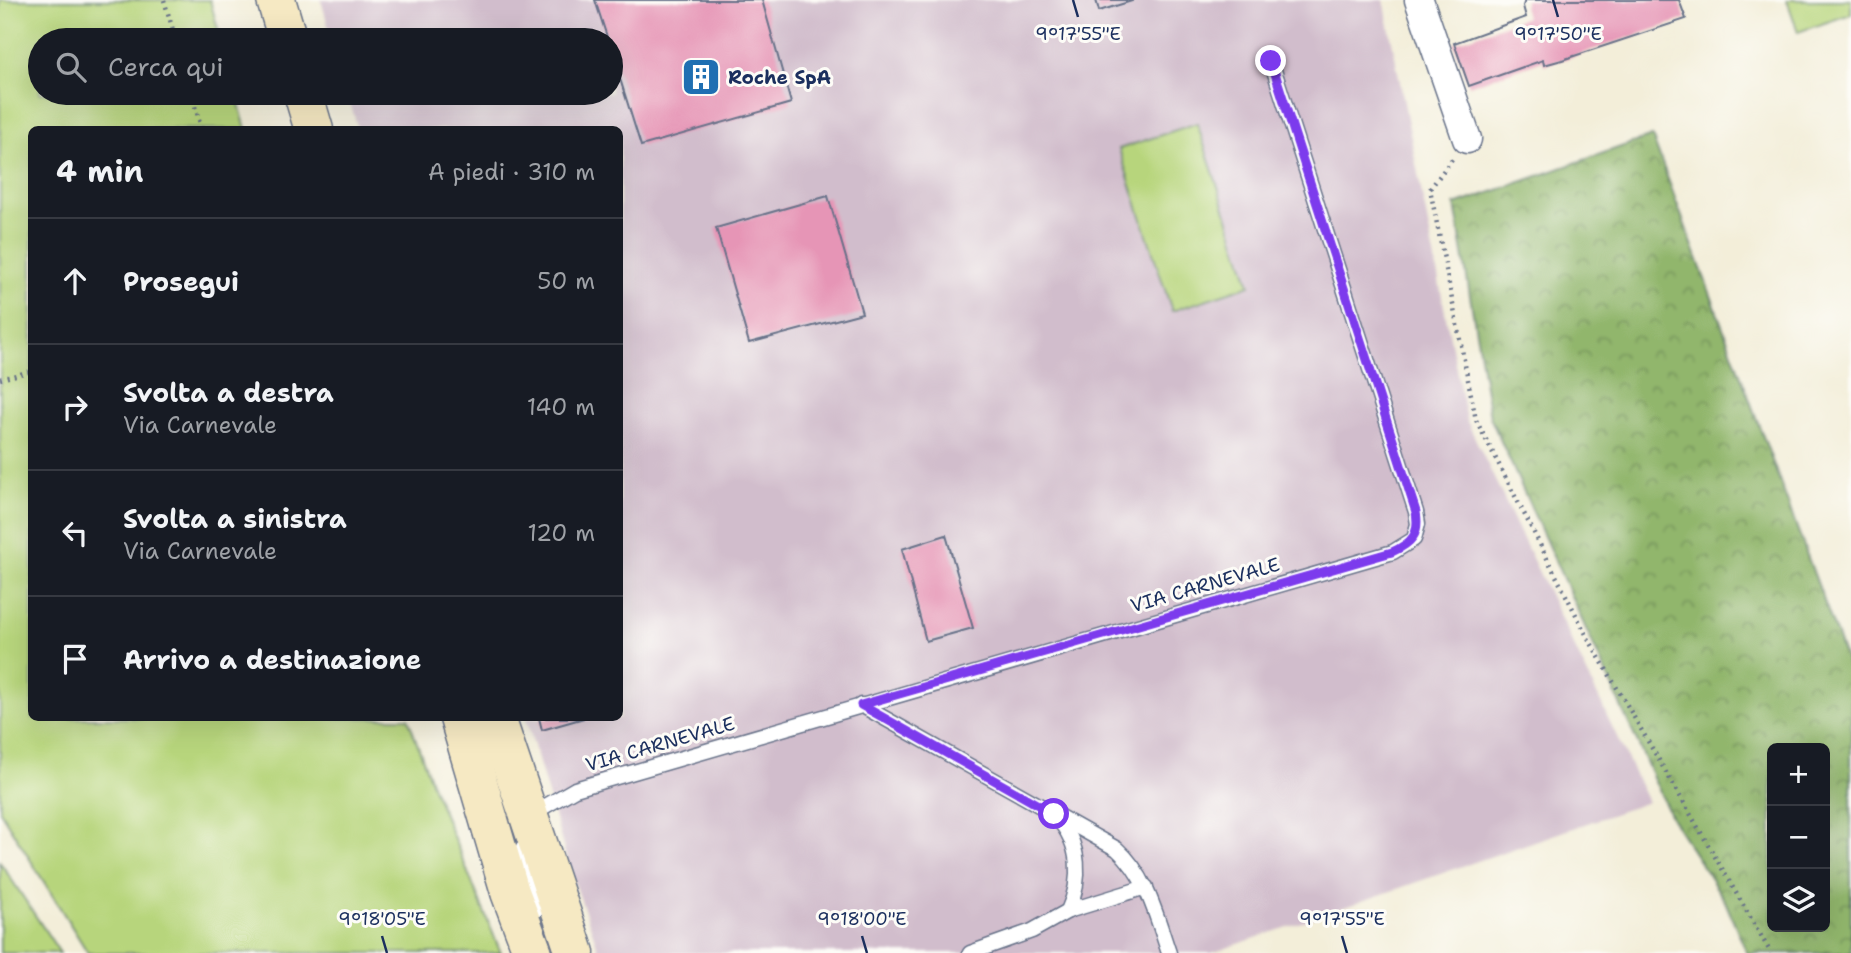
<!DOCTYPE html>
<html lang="it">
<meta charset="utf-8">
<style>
body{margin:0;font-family:"Shantell Sans",sans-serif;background:#242831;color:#f1f3f6}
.controls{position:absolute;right:21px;bottom:21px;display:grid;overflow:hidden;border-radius:10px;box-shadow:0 7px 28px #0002}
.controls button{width:63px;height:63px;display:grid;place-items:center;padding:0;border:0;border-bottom:2px solid #363941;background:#171b24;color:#f1f3f6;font:35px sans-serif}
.stop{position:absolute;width:21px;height:21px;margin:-16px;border:5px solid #7c3aed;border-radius:50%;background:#fff}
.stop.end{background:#7c3aed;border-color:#fff;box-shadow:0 2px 7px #0008}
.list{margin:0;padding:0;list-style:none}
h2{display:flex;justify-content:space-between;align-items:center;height:91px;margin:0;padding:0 28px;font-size:30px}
h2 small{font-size:23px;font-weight:400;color:#9ea1a6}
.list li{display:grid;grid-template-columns:46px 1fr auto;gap:21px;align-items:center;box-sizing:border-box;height:126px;padding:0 28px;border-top:2px solid #363941}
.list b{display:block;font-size:26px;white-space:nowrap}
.list p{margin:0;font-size:23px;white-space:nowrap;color:#9ea1a6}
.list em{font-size:23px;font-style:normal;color:#9ea1a6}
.icon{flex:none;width:38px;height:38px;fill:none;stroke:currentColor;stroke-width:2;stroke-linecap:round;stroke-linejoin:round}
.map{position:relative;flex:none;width:1851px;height:953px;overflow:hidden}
.search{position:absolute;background:#171b24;box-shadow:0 7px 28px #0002;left:28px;top:28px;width:595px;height:77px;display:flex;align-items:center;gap:18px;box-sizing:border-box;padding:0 24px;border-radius:38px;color:#9ea1a6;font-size:26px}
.panel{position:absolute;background:#171b24;box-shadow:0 7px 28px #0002;left:28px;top:126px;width:595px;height:595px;border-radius:10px}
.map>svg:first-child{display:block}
.industrial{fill:#d1bdcc}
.green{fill:#b7d57c;stroke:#69826d;stroke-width:2}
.forest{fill:url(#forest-crowns);stroke:#567265;stroke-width:2;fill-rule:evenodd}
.building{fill:#e695b6}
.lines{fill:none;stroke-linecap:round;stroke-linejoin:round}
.lane-casing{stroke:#677289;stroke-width:17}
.street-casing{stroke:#677289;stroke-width:31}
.secondary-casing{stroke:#677289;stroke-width:41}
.path{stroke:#677289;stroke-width:4.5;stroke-dasharray:2 5;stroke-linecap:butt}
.lane{stroke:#fff;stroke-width:14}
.street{stroke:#fff;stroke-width:28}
.secondary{stroke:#f6e9c3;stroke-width:38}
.route{stroke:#7c3aed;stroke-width:9}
.ticks{fill:none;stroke:#1b2f5e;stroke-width:2.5}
.labels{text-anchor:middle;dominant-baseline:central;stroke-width:6;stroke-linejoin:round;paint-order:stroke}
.poi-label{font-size:19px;font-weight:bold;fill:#1b2f5e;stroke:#fdfcf7;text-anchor:start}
.street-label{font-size:19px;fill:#1b2f5e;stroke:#fdfcf7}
.ticks-label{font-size:18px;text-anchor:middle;fill:#1b2f5e;stroke:#fdfcf7;stroke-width:6;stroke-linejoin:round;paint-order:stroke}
</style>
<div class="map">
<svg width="1851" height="953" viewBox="0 0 1851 953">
<defs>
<pattern id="forest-crowns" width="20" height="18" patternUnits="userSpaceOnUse" patternTransform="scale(1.75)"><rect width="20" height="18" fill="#91b66c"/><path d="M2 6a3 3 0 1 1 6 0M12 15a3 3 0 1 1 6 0" fill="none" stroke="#76945c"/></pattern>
</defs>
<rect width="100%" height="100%" fill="#fdfcf7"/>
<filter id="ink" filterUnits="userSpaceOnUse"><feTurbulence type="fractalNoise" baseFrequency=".0143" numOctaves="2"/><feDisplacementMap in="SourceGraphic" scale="14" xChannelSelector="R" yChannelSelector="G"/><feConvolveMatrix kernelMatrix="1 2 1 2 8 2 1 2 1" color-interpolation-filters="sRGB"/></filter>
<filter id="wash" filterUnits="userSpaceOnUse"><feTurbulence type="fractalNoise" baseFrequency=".00686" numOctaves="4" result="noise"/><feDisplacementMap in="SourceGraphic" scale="28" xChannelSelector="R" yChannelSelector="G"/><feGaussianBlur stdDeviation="1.57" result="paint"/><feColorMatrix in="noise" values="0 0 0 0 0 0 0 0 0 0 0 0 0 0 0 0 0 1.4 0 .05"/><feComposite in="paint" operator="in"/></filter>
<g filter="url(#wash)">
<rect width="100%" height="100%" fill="#f3eed9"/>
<polygon class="industrial" points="321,0 1384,0 1466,419 1648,802 1212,953 600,953 569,867 526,718 620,718 620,130 358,129 347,93 611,93 611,40 332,40"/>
<g class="green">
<polygon points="0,0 210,0 221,40 40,40 40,93 236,93 246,129 32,130 32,718 408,718 434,790 501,953 88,953 0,811"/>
<polygon points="1787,0 1851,0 1851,14 1798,32"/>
<polygon points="1197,123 1250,285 1172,311 1119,149"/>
<polygon points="0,862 60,953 0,953"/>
</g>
<path class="forest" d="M1652,136L1851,674V953H1747L1725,901L1672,819L1490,417L1455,205ZM1772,748H1825V927H1772Z"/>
<g id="blocks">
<g class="building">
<polygon points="595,0 762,0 791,103 641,146 611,50 611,40 608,40"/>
<polygon points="1096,0 1132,0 1132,1 1099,11"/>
<polygon points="1525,0 1679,0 1686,19 1562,60 1544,65 1543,60 1469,86 1454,43 1526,17 1523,6"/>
<polygon points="828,196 862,313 749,343 716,228"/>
<polygon points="946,535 973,628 926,641 902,549"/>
<polygon points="539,718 584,718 542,730"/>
</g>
</g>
</g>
<g filter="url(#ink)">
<use href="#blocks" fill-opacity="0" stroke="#677289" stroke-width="2"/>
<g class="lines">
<g class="lane-casing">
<g id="lane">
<path d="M861,705L1117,849C1147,876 1156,915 1169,953"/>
<polyline points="530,815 575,789 1393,552 1414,539 1418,524 1416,512 1271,61"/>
<path d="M1057,818C1081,844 1082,880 1068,911"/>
<polyline points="523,848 536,910"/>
<polyline points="970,953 1032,931 1068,911 1146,887"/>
</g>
</g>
<g class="street-casing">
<polyline id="street" points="1419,0 1467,139"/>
</g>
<g class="secondary-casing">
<g id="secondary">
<polyline points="276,0 288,40"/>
<polyline points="303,93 314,130"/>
<polyline points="459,718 510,892 533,953"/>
<polyline points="496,718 575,953"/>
</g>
</g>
<g class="path">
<polyline points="164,0 176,40"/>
<polyline points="191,93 202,130"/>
<polyline points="1452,159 1430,189 1476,420 1588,638 1771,953"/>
<polyline points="0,379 32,371"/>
</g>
<use href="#lane" class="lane"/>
<use href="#street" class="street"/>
<use href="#secondary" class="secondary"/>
</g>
</g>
<g class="lines" filter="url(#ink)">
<path class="route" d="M1054,814L861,705L1392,552C1412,543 1420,534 1416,512L1271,61"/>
</g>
<path class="ticks" d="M1073,0L1078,17M1553,0L1558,17M382,936L387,953M862,936L867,953M1342,936L1347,953"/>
<defs>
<g id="building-square" transform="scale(2.0125)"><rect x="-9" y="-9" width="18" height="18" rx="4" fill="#1f6fb2" stroke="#fdfcf7"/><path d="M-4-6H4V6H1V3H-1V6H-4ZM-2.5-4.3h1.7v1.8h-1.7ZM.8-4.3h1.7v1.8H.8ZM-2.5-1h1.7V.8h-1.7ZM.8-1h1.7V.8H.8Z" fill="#fff"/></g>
</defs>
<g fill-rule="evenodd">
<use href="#building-square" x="701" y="77"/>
</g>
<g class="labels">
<g class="poi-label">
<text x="728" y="77">Roche SpA</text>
</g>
<g class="street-label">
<text transform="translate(1205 585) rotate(-16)">VIA CARNEVALE</text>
<text transform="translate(660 744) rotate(-16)">VIA CARNEVALE</text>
</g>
</g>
<g class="ticks-label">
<text x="1078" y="40">9°17'55"E</text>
<text x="1558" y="40">9°17'50"E</text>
<text x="382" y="925">9°18'05"E</text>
<text x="862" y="925">9°18'00"E</text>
<text x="1342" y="925">9°17'55"E</text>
</g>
</svg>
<div class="controls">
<button>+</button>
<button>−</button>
<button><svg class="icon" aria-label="layers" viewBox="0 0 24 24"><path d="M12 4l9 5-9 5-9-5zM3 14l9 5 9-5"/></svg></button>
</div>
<div class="stop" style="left:1054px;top:814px"></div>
<div class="stop end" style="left:1271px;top:61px"></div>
<div class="search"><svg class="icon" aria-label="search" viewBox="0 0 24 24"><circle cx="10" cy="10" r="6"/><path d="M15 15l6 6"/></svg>Cerca qui</div>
<section class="panel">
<h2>4 min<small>A piedi · 310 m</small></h2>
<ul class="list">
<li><svg class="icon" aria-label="ahead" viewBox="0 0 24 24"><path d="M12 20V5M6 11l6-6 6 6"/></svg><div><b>Prosegui</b></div><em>50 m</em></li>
<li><svg class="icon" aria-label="right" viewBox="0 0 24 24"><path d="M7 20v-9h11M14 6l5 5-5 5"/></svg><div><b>Svolta a destra</b><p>Via Carnevale</p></div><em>140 m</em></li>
<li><svg class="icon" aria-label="left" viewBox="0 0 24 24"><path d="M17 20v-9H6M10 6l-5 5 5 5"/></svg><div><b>Svolta a sinistra</b><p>Via Carnevale</p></div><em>120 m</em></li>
<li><svg class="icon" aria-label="arrive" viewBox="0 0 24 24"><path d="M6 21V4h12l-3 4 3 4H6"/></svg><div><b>Arrivo a destinazione</b></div></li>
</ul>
</section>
</div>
